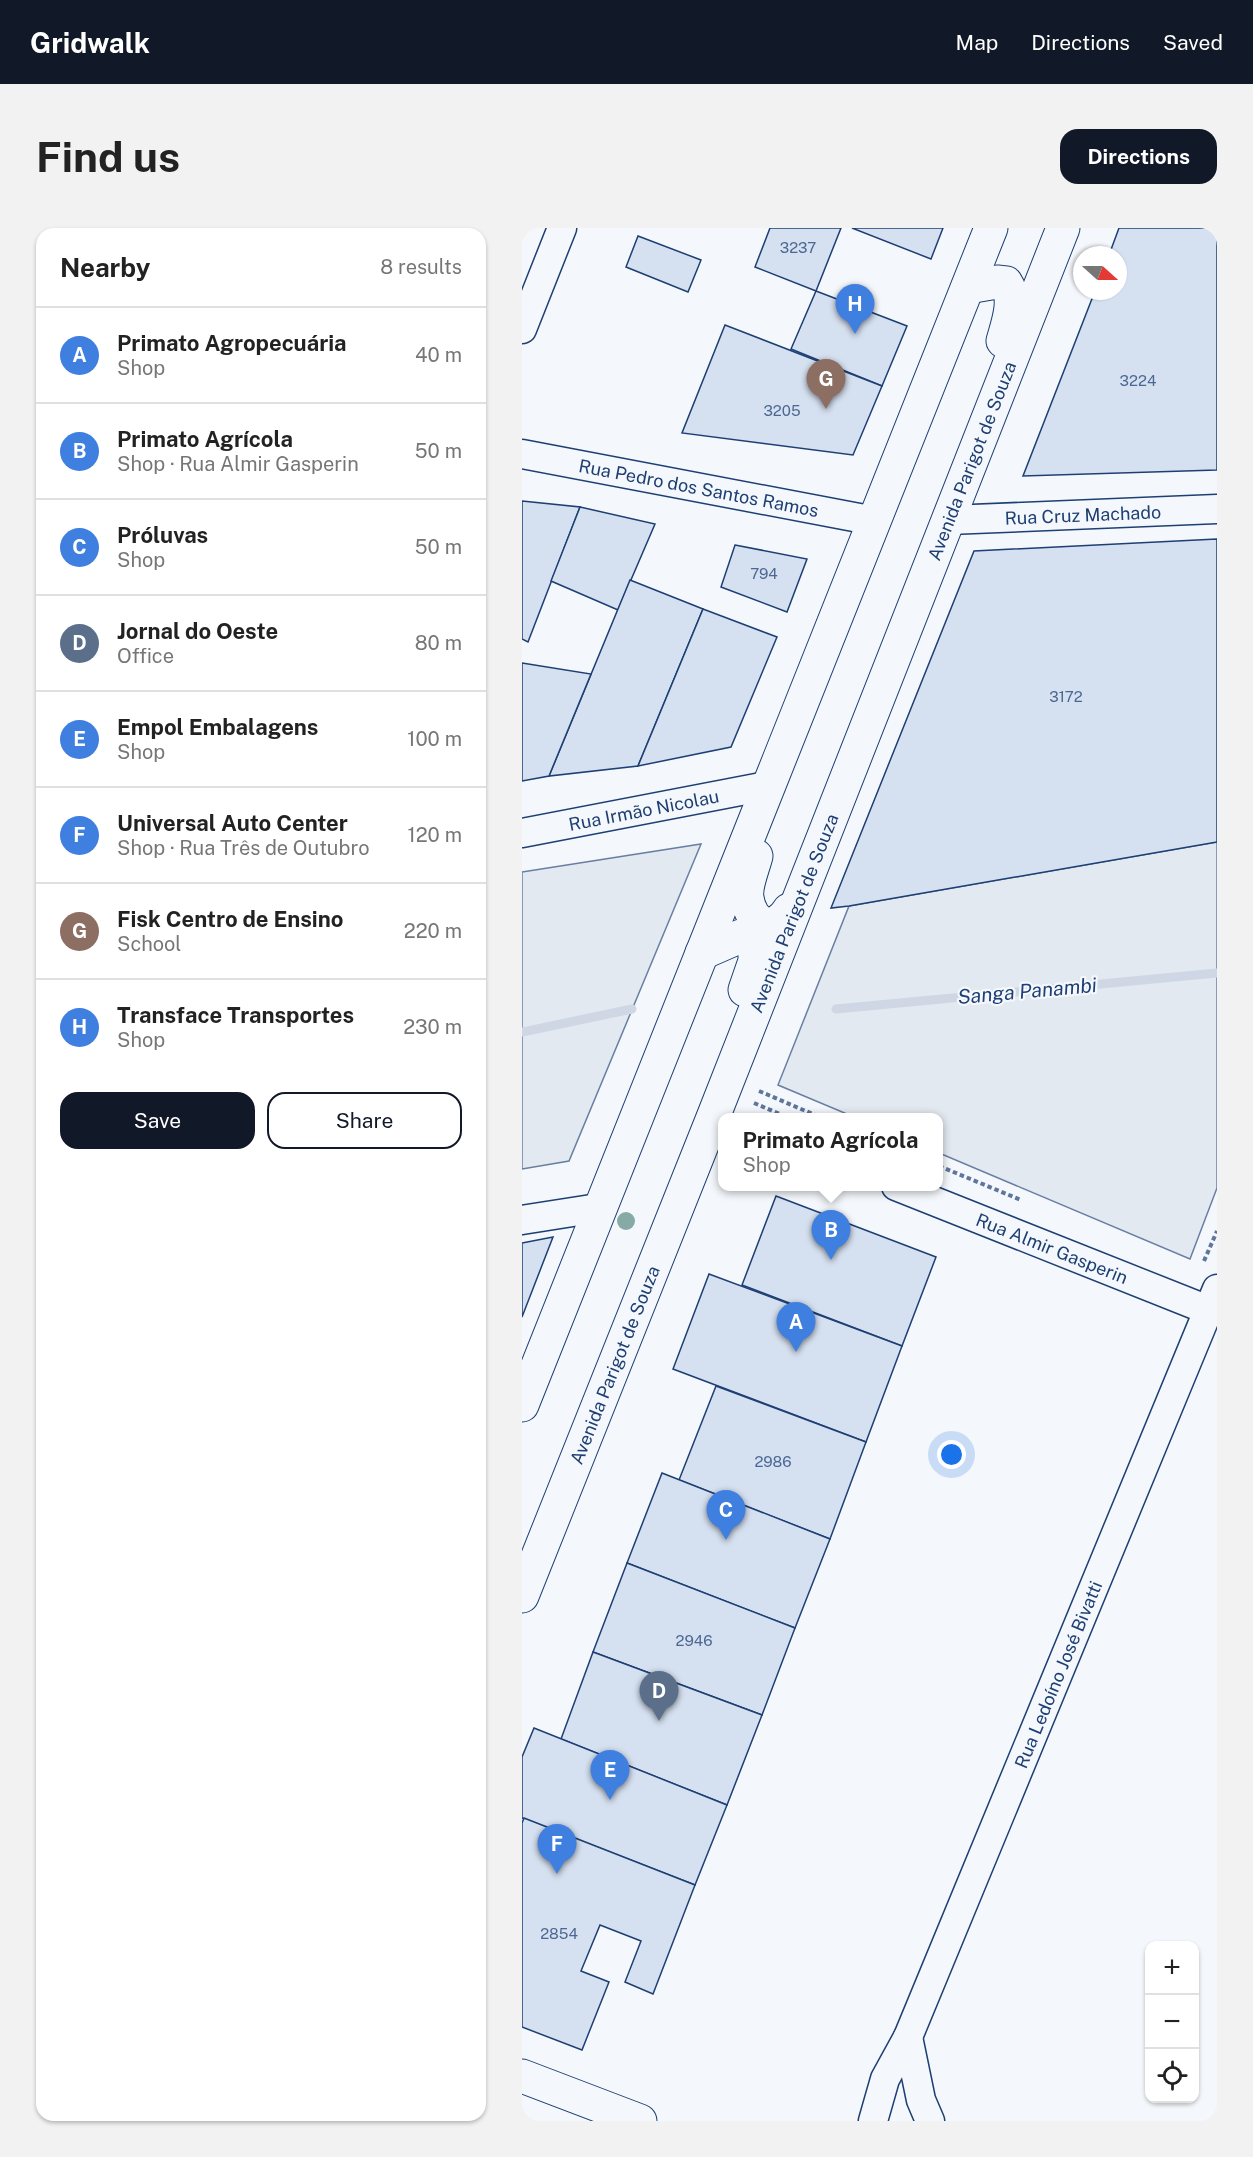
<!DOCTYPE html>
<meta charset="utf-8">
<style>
body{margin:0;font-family:"Public Sans",sans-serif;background:#f2f2f2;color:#222}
.controls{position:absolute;right:18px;bottom:18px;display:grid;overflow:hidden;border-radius:12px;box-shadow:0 2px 4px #0004}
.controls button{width:54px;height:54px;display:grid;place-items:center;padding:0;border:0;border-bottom:2px solid #e0e0e0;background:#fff;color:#222;font:30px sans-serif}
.compass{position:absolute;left:551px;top:18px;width:54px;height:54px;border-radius:50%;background:#fff;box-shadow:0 2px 4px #0004;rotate:111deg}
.you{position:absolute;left:430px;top:1227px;width:21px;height:21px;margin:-15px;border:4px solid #fff;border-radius:50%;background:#1a73e8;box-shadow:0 0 0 9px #1a73e833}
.badge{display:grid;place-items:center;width:39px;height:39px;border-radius:50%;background:#111827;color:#fff;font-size:20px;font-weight:700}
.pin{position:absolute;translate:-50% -50px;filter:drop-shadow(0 2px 3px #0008)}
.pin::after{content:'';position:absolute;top:32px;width:21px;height:18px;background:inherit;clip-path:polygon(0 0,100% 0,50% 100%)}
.popup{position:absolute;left:196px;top:885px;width:225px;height:78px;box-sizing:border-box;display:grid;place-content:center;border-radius:12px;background:#fff;filter:drop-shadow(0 2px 4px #0005);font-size:20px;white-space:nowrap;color:#767676}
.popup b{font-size:22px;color:#222}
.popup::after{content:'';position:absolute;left:50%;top:100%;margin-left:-12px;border:12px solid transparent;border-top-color:#fff}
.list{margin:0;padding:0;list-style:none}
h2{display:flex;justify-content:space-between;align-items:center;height:78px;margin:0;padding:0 24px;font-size:26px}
h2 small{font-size:20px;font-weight:400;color:#767676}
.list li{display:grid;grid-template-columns:39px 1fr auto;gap:18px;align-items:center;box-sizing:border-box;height:96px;padding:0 24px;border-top:2px solid #e0e0e0}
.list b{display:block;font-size:22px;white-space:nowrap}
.list p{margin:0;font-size:20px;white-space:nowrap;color:#767676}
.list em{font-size:20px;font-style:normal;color:#767676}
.actions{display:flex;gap:12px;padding:18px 24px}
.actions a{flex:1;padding:14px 0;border:2px solid #111827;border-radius:18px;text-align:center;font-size:21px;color:#111827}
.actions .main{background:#111827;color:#fff}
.icon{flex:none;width:33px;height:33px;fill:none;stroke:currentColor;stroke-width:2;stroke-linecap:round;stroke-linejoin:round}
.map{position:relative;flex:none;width:695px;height:1893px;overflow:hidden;border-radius:18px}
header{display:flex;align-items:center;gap:36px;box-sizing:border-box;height:84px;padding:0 30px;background:#111827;color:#fff}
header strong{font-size:28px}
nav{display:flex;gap:33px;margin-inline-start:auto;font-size:21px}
.intro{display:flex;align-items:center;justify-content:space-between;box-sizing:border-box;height:144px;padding:0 36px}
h1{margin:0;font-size:42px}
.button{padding:15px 27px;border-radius:18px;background:#111827;color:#fff;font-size:21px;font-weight:700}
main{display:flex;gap:36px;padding:0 36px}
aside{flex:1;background:#fff;border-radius:18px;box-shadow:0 2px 4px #0004}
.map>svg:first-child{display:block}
.green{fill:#e3e9f0;stroke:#687fa3;stroke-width:1.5}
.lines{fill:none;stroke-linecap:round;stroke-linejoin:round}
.stream{stroke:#cfd7e4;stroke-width:9}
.building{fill:#d5e0f0;stroke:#1d3f73;stroke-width:1.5}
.street-casing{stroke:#1d3f73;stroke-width:31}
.secondary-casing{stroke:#1d3f73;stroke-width:35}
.primary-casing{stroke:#1d3f73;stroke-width:35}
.path{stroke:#5e769c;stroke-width:4;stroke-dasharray:4.5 3;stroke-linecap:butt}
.street{stroke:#f4f7fb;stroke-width:28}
.secondary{stroke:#f4f7fb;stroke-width:33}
.primary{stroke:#f4f7fb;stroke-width:33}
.tree{fill:#86aba6}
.labels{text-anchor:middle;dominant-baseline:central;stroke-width:4.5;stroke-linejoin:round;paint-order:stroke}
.number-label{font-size:15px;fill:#4b6792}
.street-label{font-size:18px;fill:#1d3f73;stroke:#f4f7fb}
.water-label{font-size:20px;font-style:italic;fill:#1d3f73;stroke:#f4f7fb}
</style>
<header>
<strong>Gridwalk</strong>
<nav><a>Map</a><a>Directions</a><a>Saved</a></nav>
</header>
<div class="intro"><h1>Find us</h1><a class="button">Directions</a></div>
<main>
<aside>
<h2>Nearby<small>8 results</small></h2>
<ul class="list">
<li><span class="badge" style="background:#3f7fe0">A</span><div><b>Primato Agropecuária</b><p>Shop</p></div><em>40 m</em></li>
<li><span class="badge" style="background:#3f7fe0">B</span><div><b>Primato Agrícola</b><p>Shop · Rua Almir Gasperin</p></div><em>50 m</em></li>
<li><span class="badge" style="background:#3f7fe0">C</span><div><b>Próluvas</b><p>Shop</p></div><em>50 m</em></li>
<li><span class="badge" style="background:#5c6f8a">D</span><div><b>Jornal do Oeste</b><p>Office</p></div><em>80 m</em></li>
<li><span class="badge" style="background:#3f7fe0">E</span><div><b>Empol Embalagens</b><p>Shop</p></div><em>100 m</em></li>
<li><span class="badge" style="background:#3f7fe0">F</span><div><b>Universal Auto Center</b><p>Shop · Rua Três de Outubro</p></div><em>120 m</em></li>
<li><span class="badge" style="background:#8d6e63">G</span><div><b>Fisk Centro de Ensino</b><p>School</p></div><em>220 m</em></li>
<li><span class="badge" style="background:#3f7fe0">H</span><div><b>Transface Transportes</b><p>Shop</p></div><em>230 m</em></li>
</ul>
<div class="actions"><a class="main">Save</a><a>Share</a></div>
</aside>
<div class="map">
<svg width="695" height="1893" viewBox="0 0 695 1893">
<rect width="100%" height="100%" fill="#f4f7fb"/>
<g class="green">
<polygon points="695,614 695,960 668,1031 417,925 417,890 332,889 256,857 327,678"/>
<polygon points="179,616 47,933 0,941 0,644"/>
</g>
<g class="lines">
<g class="stream">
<polyline points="314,781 695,745"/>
<polyline points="0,804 110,781"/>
</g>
</g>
<g class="building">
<polygon points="248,0 319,0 294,63 233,39"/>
<polygon points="330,0 421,0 409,31"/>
<polygon points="597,0 695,0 695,242 501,248 573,63 596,63 596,27 587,27"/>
<polygon points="116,8 179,32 166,64 104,39"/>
<polygon points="294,63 385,98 360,158 269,121"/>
<polygon points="203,97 360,158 331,227 160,205"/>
<polygon points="0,273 58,279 6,414 0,411"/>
<polygon points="58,279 133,296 96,382 29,353"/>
<polygon points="695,311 695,614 327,678 309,680 452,323"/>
<polygon points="213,317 285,331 265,384 199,359"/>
<polygon points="108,352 181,381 116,538 27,548"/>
<polygon points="181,381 255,409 209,519 116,538"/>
<polygon points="0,435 69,446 27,548 0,553"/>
<polygon points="254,968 414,1029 380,1118 220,1057"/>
<polygon points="31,1009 0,1089 0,1015"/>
<polygon points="187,1046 380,1118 344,1214 151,1141"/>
<polygon points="194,1158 344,1214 308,1311 157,1252"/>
<polygon points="140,1245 308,1311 273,1400 105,1335"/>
<polygon points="105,1335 273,1400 240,1487 71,1424"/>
<polygon points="71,1424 240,1487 205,1577 39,1511"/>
<polygon points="12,1500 205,1577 173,1657 0,1590 0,1529"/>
<polygon points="2,1590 173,1657 131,1766 103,1754 119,1713 78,1697 59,1743 87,1754 60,1822 0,1799 0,1595"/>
</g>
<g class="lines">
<g class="street-casing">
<g id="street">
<polyline points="0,101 40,0"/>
<path id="s1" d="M0,226L353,293"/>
<path id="s2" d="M426,292L695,281"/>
<path id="s3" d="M0,605L245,558"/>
<path id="s4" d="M374,958L686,1082"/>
<polyline points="0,992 76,980"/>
<polyline points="386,1809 399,1872 408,1893"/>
<path id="s5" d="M351,1893L363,1851L386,1809L695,1061"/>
</g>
</g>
<g class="secondary-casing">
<polyline id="secondary" points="0,1848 118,1893"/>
</g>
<g class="primary-casing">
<g id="primary">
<path d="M446,59L475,54L484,55C495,71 486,95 481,113"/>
<path d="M234,628C231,640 223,658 225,670C229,697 252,706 267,682"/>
<polyline points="180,725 219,708 227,711 233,718 233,733 223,762"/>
<path d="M0,1177C153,783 316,394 469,0"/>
<path id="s6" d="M0,1368L192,887L541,0"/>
</g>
</g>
<g class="path">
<polyline points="237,863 300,890"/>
<polyline points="232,875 267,890"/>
<polyline points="417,938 499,972"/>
<polyline points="682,1033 695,1003"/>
</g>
<use href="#street" class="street"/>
<use href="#secondary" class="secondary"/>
<use href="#primary" class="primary"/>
</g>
<circle class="tree" cx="104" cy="993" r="9"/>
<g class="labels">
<g class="number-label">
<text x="276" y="19">3237</text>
<text x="616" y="152">3224</text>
<text x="260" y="182">3205</text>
<text x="242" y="345">794</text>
<text x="544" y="468">3172</text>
<text x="251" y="1233">2986</text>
<text x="172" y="1412">2946</text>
<text x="37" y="1705">2854</text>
</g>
<g class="street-label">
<text stroke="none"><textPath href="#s6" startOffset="1221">Avenida Parigot de Souza</textPath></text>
<text stroke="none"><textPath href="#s1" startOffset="180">Rua Pedro dos Santos Ramos</textPath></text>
<text stroke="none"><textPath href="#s2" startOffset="135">Rua Cruz Machado</textPath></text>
<text stroke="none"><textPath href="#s3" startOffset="124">Rua Irmão Nicolau</textPath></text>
<text stroke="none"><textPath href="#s6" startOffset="735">Avenida Parigot de Souza</textPath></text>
<text stroke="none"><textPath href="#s4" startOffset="168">Rua Almir Gasperin</textPath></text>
<text stroke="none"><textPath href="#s6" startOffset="249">Avenida Parigot de Souza</textPath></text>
<text stroke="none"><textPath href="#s5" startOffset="484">Rua Ledoíno José Bivatti</textPath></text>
</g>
<g class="water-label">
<text transform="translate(505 763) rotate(-5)">Sanga Panambi</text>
</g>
</g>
</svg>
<div class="controls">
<button>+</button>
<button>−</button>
<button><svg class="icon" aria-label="locate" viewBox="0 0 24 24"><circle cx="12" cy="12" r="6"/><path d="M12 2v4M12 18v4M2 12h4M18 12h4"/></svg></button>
</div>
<svg class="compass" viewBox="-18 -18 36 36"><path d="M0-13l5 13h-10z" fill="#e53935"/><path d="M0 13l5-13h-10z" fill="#767676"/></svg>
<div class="you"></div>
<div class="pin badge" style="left:274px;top:1124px;background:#3f7fe0">A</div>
<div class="pin badge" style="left:309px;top:1032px;background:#3f7fe0">B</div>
<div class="popup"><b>Primato Agrícola</b>Shop</div>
<div class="pin badge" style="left:204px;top:1312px;background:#3f7fe0">C</div>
<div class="pin badge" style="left:137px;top:1493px;background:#5c6f8a">D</div>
<div class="pin badge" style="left:88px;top:1572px;background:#3f7fe0">E</div>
<div class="pin badge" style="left:35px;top:1646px;background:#3f7fe0">F</div>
<div class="pin badge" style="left:304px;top:181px;background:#8d6e63">G</div>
<div class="pin badge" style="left:333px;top:106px;background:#3f7fe0">H</div>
</div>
</main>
